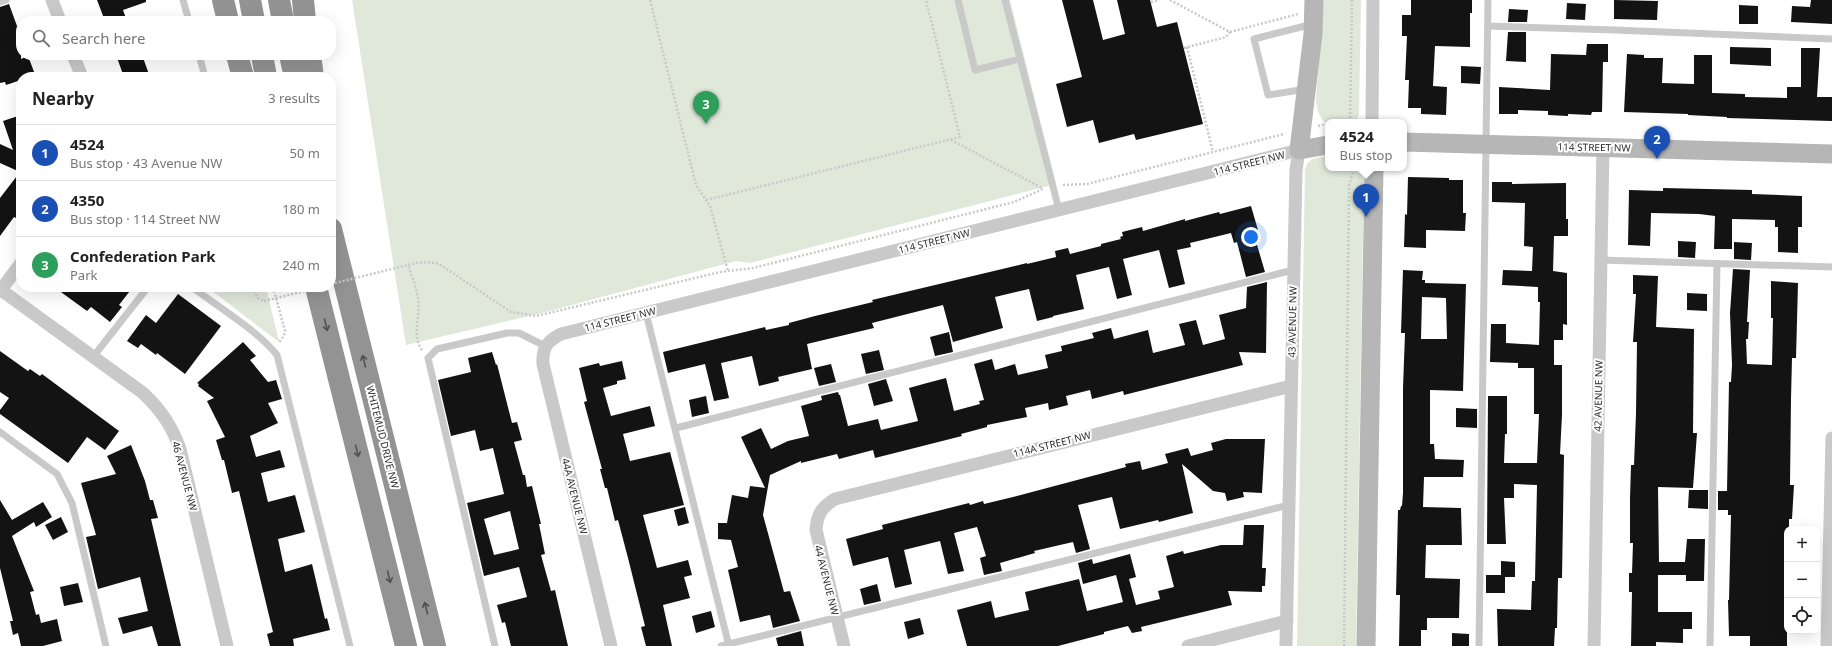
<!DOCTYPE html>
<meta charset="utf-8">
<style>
body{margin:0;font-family:"Noto Sans",sans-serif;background:#f2f2f2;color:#222}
.controls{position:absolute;right:12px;bottom:12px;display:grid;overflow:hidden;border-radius:8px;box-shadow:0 4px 16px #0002}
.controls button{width:36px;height:36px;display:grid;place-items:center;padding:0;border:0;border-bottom:1px solid #e0e0e0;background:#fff;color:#222;font:20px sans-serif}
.you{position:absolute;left:1251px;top:237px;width:14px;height:14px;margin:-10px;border:3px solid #fff;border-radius:50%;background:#1a73e8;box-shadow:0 0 0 6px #1a73e833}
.badge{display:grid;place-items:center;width:26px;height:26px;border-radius:50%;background:#d3403e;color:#fff;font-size:13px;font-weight:700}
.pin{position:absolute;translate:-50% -33px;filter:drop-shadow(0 1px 2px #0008)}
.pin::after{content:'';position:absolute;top:21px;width:14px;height:12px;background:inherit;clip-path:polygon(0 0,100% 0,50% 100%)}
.popup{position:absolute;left:1325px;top:119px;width:82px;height:52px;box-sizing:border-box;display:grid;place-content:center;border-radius:8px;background:#fff;filter:drop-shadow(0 1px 3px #0005);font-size:13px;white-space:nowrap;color:#767676}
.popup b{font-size:15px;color:#222}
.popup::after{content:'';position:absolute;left:50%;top:100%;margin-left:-8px;border:8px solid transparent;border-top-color:#fff}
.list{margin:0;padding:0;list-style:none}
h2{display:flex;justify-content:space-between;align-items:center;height:52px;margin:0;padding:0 16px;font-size:17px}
h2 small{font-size:13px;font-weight:400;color:#767676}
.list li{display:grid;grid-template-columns:26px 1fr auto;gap:12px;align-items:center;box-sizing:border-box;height:56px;padding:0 16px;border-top:1px solid #e0e0e0}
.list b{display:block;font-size:15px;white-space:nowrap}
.list p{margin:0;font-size:13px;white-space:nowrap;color:#767676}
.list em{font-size:13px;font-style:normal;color:#767676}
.icon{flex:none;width:22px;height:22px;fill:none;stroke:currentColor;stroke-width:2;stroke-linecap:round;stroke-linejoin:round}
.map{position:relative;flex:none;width:1832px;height:646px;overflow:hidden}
.search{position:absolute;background:#fff;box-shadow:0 4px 16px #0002;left:16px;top:16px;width:320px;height:44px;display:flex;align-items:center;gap:10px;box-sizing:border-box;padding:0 14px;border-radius:16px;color:#767676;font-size:15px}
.panel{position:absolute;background:#fff;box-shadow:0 4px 16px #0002;left:16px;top:72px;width:320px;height:220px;border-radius:16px}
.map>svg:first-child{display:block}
.green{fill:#e0e8da}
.building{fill:#131313;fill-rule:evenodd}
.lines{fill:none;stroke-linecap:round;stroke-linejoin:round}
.path{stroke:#c9c9c9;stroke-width:2.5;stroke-dasharray:2 2;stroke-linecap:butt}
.lane{stroke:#c9c9c9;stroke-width:7}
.street{stroke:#c9c9c9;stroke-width:13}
.secondary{stroke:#b6b6b6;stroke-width:19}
.highway{stroke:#939393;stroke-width:22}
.path-bridge{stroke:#c9c9c9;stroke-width:2.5;stroke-dasharray:2 2;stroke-linecap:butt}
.oneway{stroke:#505050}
.labels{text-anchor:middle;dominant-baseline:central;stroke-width:4;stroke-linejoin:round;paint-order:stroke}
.street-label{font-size:10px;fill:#2c2c2c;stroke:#fff}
</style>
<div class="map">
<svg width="1832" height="646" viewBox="0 0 1832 646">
<rect width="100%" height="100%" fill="#fff"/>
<g class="green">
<polygon points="352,0 1010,0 1056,184 750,263 736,261 538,314 406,345"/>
<polygon points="1323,0 1361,0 1359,114 1356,122 1328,122 1328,125 1323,121 1318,112 1316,100"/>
<path d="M1328,156V168H1364L1356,646H1297L1305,170C1307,158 1318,157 1328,156Z"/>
<polygon points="207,287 266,287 279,342"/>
</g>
<g class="building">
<polygon points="97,0 146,0 146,2 123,10 127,21 105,21"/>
<polygon points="1062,0 1093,0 1103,40 1125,34 1117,0 1150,0 1157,27 1177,22 1203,124 1136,140 1134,134 1099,143 1093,120 1067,127 1056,84 1082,77"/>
<polygon points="1411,0 1472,0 1472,13 1470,13 1470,47 1435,46 1433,86 1447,87 1446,115 1421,114 1421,108 1408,108 1409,80 1405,80 1407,36 1402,36 1402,15 1411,15"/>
<polygon points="1614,0 1658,1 1657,20 1614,19"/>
<polygon points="1811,0 1832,0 1832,24 1791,22 1792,6 1810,7"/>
<polygon points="1567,3 1586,4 1585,20 1566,19"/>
<polygon points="9,4 17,26 21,25 21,59 28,56 36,77 21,77 21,80 6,85 5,82 0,83 0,7"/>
<polygon points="1739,5 1758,6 1758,24 1739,24"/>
<polygon points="1509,9 1528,10 1527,22 1508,22"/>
<polygon points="1508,32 1526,32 1526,62 1506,61"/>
<polygon points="1587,44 1608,44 1608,62 1603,62 1602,112 1592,112 1591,115 1568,114 1568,116 1548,115 1548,111 1518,110 1518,114 1499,114 1499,87 1550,90 1551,54 1586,55"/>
<polygon points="1730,47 1771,48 1771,66 1730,64"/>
<polygon points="1801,48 1820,48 1817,97 1832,97 1832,121 1727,118 1727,117 1688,115 1688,114 1624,112 1627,54 1644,55 1644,58 1663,58 1662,83 1694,84 1694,55 1712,55 1712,93 1745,94 1745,97 1787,98 1787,87 1801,87"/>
<polygon points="116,55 142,55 150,77 124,77"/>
<polygon points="1461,66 1481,67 1480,84 1461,83"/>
<polygon points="21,115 21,212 16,218 14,217 0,236 0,198 20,172 0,163 0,144 13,150 3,121"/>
<polygon points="1408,177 1449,178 1449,180 1463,180 1463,213 1466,213 1465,231 1426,230 1426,248 1404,247 1405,214 1407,215"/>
<polygon points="1492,182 1512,182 1512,184 1566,183 1566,219 1568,219 1568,236 1554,236 1553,271 1567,273 1567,325 1563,324 1563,340 1554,340 1554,365 1562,365 1562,415 1560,454 1564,455 1562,578 1558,578 1557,628 1555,628 1554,646 1498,646 1497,609 1531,610 1532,581 1535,581 1537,485 1514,484 1514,498 1504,498 1506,544 1487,544 1488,396 1507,396 1507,434 1505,434 1504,463 1537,463 1539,414 1534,414 1534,368 1518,368 1518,363 1490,362 1491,324 1506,324 1506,343 1539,345 1540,302 1538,302 1538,287 1502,285 1503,270 1532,271 1533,247 1524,246 1525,203 1492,202"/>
<polygon points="1663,188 1752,190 1752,194 1802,196 1802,227 1798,227 1798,253 1778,252 1778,227 1775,227 1775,220 1732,219 1732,249 1714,249 1715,216 1699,214 1651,213 1650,246 1628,245 1629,190 1663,191"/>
<polygon points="1251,206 1260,237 1255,238 1265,272 1246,277 1237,242 1234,243 1231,233 1190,243 1191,247 1177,250 1185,284 1169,288 1159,250 1123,259 1132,295 1117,299 1109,267 1076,275 1084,309 1053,316 1053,317 1037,321 1029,289 995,297 1003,328 953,342 943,305 872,323 874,328 807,344 812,369 778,377 779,381 759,386 752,356 721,363 729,398 714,401 705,364 668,373 663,352 765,327 766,330 789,325 789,323 815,316 873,302 872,300 1027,263 1027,264 1056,257 1055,251 1068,248 1070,254 1101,246 1101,244 1121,239 1120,237 1123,236 1122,232 1142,227 1143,231 1185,219 1185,221 1219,212 1220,214"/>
<polygon points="1678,241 1696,242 1695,258 1678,257"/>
<polygon points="1734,242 1752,243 1751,260 1734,259"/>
<polygon points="1733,269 1750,270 1747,322 1749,322 1748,339 1746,339 1747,364 1772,365 1773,318 1771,318 1771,281 1798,283 1796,358 1792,358 1791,399 1790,485 1794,485 1792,519 1789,519 1789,529 1787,529 1787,646 1750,646 1750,636 1729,636 1728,600 1729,600 1731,515 1728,515 1728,510 1718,510 1718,491 1727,491 1729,382 1731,382 1732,365 1730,313"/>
<path d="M1403,270L1423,271L1422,280H1425V283L1466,284L1463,391L1430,390V444H1434L1435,459L1464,460L1463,477H1424L1423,507L1461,508L1462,545H1426L1425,578L1460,579L1459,618H1427V630H1421V646H1399L1400,595H1396L1398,510H1400L1401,506H1402L1403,493V388L1405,333H1401ZM1422,297L1446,298L1447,339H1421Z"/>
<polygon points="1633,275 1658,276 1656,327 1694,329 1693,433 1697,433 1693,488 1658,487 1659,562 1685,562 1687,539 1705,539 1704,581 1686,581 1686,575 1658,575 1658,612 1692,612 1692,629 1683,629 1683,643 1656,642 1656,646 1631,646 1632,592 1629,592 1629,573 1632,573 1633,543 1630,543 1630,499 1631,465 1634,465 1636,413 1637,342 1633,342 1636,294 1633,294"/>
<polygon points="1267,282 1266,353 1239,352 1243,365 1124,395 1123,391 1092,399 1090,390 1066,396 1068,405 1049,410 1048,403 1025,408 1027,417 987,425 987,427 961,434 962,436 875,458 873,450 839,459 837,454 801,463 801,461 770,475 763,515 784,592 790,591 800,621 773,628 770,615 740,622 728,570 738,567 731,540 718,539 718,523 727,523 732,495 748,498 750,486 765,488 741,437 761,428 771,449 788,441 809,436 801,406 822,400 821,396 838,392 839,395 840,395 848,426 878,419 881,430 918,421 909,388 927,383 946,378 954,411 980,404 979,401 984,400 974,364 992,359 995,370 1015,364 1018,375 1048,368 1045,355 1062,351 1061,346 1094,338 1092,333 1111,328 1114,339 1148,330 1153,353 1185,345 1179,324 1196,320 1203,345 1225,339 1219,315 1246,308 1247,287"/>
<polygon points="54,287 133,287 119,305 122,307 110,322 91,307 87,311"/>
<polygon points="1687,293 1707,294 1707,311 1687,310"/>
<polygon points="178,294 221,326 185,374 157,353 156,355 141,344 138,348 127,341 146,315 156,323"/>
<polygon points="949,332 953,352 935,356 930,337"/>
<polygon points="243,342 256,356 250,360 268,382 276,380 282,399 268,403 278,423 250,436 256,457 280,450 285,467 261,473 268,502 295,495 305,532 278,539 285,572 312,564 325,619 327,618 330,630 293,639 294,646 270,646 267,634 273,632 239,491 232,493 224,460 222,460 216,440 225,437 207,401 214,398 198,386 199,384 197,383"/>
<polygon points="879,350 884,370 866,374 861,354"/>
<polygon points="0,351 28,371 30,369 40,376 42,374 119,431 105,450 87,437 68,463 0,414 0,410 9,398 0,392"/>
<path d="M492,352L496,365L497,364L512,423L517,422L522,440L514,442L523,475H525L527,487L532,486L541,524H539L545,554L541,555L551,591L555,590L568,646H511L505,622L502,623L497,605L527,597L519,567L484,576L467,503L504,494L493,448L480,451L475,430L451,436L438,380L471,372L468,358ZM510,511L519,549L494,555L484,519Z"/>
<polygon points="622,361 626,379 617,381 617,384 603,388 611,416 650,406 655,426 623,434 630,461 670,452 684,505 643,515 657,568 688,560 692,575 684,577 690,598 663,605 672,646 646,646 641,627 645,626 628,558 618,520 615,521 607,488 605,488 600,469 602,469 584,402 587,401 579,368 599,363 600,366"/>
<polygon points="831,364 836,382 819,386 814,368"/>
<polygon points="886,379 893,401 874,406 868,384"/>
<polygon points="706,396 709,413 692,417 689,400"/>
<polygon points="1456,408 1477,409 1477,428 1456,427"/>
<polygon points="1226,439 1265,439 1262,493 1243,492 1244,497 1227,501 1225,493 1213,491 1182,464 1193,513 1159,522 1158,520 1120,529 1112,497 1078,505 1090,549 1076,553 1073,542 1034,551 1035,553 1000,563 1002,571 984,575 980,558 986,556 977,527 954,533 964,571 948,574 940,541 904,550 912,584 895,588 888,557 853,566 846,539 883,529 882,525 969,503 970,505 983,501 984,504 1013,497 1126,467 1125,464 1140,461 1142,470 1168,463 1165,454 1188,448 1191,456 1213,450 1211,443"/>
<polygon points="131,445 145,481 150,500 153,500 158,518 151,519 181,646 158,646 152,626 123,634 118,618 148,611 140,577 98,589 86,537 96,535 81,483 116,474 107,456"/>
<polygon points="1689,490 1708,490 1708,509 1688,508"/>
<polygon points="0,500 12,520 43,502 52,517 36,527 34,522 12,536 34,591 30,592 36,615 39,614 41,623 57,619 62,641 43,646 21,646 18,633 13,635 10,621 13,621 0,568"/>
<polygon points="685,507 689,523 678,526 674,510"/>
<polygon points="61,517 68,532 53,540 45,525"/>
<polygon points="1244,525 1264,525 1262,568 1266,568 1265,586 1262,586 1262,592 1228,591 1232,605 1141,627 1142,631 1132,633 1128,626 1104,632 1104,634 1058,646 967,646 957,610 991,601 995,618 1029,610 1025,592 1079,579 1087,611 1123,602 1116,575 1083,584 1078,563 1092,559 1093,564 1130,554 1136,577 1129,579 1136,605 1160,599 1158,591 1174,587 1166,556 1183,551 1184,554 1221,545 1243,545"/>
<polygon points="1501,561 1515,562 1515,577 1505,577 1505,593 1486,593 1486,575 1501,575"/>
<polygon points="78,583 83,602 64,606 60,587"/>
<polygon points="877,584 881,601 864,605 860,589"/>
<polygon points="711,611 715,627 696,633 692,616"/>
<polygon points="920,618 924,634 908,639 904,622"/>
<polygon points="801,631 804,646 778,646 776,638"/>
<polygon points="1452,633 1469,634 1469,646 1452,646"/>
</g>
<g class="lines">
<g class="path">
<polyline points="650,0 696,185 710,206 728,271"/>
<polyline points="1170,0 1230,32 1298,14"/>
<polyline points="1151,2 1159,0"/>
<polyline points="1187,47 1213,152"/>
<polyline points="1184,48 1226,37 1230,32"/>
<polyline points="1350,122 1352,0"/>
<polyline points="1318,126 1325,124 1328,126"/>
<polyline points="951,140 1042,188"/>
<polyline points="1063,185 1087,184 1284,134"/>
<polyline points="706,200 960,137 926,0"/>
<polyline points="253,287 257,298 264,301"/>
<polyline points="273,287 285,331 284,336 279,342"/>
<path d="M422,350C411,335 421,315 418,298C416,287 412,276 408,265C420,262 428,261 439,264L511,312L536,316L720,272L753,268L1014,202L1043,189"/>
<polyline points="1344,646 1349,186 1354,168"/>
</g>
<g class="lane">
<polyline points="183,0 189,21"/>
<polyline points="958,0 975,70 1020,59"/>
<polyline points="1005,0 1059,210"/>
<polyline points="0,2 6,0"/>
<polyline points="1488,26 1615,30 1832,39"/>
<polyline points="199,55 205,77"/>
<polyline points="1306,89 1268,95 1254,39 1313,24"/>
<polyline points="1600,260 1832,267"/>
<path d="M192,287C218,307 257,330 277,355L350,646"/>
<polyline points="646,313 729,646"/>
<polyline points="93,357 148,287"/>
<polyline points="676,428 1293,270"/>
<polyline points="0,432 57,474 72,503 106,646"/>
<polyline points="495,646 428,358 437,349 507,333 519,333 545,346"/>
<polyline points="721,646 1289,505"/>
<polyline points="1479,646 1488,0"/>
<polyline points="1710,646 1717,264"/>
</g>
<g class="street">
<polyline points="52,0 60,21"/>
<polyline points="73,55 82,77"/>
<polyline points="1372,122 1373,0"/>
<path d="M1,290L143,393C161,410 172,426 180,449L227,646"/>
<polyline points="0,291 21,263"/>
<path d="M611,646L543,364C542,348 547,341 561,334L1299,150L1296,170L1286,646"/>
<path d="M844,646L816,530C817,514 822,507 835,499L1291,386"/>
<polyline points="1188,646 1287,621"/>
<polyline points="1594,646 1603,147"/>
<polyline points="1827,646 1832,438"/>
</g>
<g class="secondary">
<polyline points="1314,0 1313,34 1299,150 1328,145"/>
<polyline points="1404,142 1832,154"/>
<polyline points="1366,646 1374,168"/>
</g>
<g class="highway">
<polyline points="223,0 228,21"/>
<polyline points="250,0 254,21"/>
<polyline points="279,0 283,21"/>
<polyline points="303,0 305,21"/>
<polyline points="237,55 243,77"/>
<polyline points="262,55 266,77"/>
<polyline points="290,55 295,77"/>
<polyline points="310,55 313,77"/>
<polyline points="331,229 435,646"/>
<polyline points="316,287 406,646"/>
</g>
<g class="path-bridge">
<polyline points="331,284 408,265"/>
<polyline points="264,301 321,287"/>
</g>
</g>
<defs><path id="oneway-shaft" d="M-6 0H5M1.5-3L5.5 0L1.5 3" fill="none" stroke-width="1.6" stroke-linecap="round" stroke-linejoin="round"/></defs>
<g class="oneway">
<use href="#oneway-shaft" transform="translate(326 325) rotate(76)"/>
<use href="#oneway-shaft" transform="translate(364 361) rotate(-104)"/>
<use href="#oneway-shaft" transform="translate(357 451) rotate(76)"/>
<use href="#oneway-shaft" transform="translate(389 577) rotate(76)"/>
<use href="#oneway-shaft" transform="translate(426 608) rotate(-104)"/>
</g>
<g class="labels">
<g class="street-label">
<text transform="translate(1594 147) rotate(1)">114 STREET NW</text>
<text transform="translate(1249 163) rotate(-14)">114 STREET NW</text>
<text transform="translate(934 241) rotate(-14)">114 STREET NW</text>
<text transform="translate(620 319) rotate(-14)">114 STREET NW</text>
<text transform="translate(1292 322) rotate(-89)">43 AVENUE NW</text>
<text transform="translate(1598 396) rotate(-89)">42 AVENUE NW</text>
<text transform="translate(383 437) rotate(76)">WHITEMUD DRIVE NW</text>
<text transform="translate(1052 444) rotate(-14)">114A STREET NW</text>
<text transform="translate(185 476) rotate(75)">46 AVENUE NW</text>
<text transform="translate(575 496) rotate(76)">44A AVENUE NW</text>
<text transform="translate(827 580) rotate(76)">44 AVENUE NW</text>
</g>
</g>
</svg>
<div class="controls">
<button>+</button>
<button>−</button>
<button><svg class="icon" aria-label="locate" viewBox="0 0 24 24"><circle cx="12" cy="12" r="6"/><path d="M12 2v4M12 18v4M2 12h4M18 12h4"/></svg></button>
</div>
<div class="you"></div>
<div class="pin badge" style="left:1366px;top:217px;background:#1a4fb4">1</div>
<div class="popup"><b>4524</b>Bus stop</div>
<div class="pin badge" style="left:1657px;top:159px;background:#1a4fb4">2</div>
<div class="pin badge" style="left:706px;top:124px;background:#2e9e5b">3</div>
<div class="search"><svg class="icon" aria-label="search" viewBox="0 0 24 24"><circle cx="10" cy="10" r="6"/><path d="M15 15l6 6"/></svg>Search here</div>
<section class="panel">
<h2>Nearby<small>3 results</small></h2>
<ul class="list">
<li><span class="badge" style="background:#1a4fb4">1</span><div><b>4524</b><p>Bus stop · 43 Avenue NW</p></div><em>50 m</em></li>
<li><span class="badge" style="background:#1a4fb4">2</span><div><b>4350</b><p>Bus stop · 114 Street NW</p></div><em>180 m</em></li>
<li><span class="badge" style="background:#2e9e5b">3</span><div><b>Confederation Park</b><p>Park</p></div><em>240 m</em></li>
</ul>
</section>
</div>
